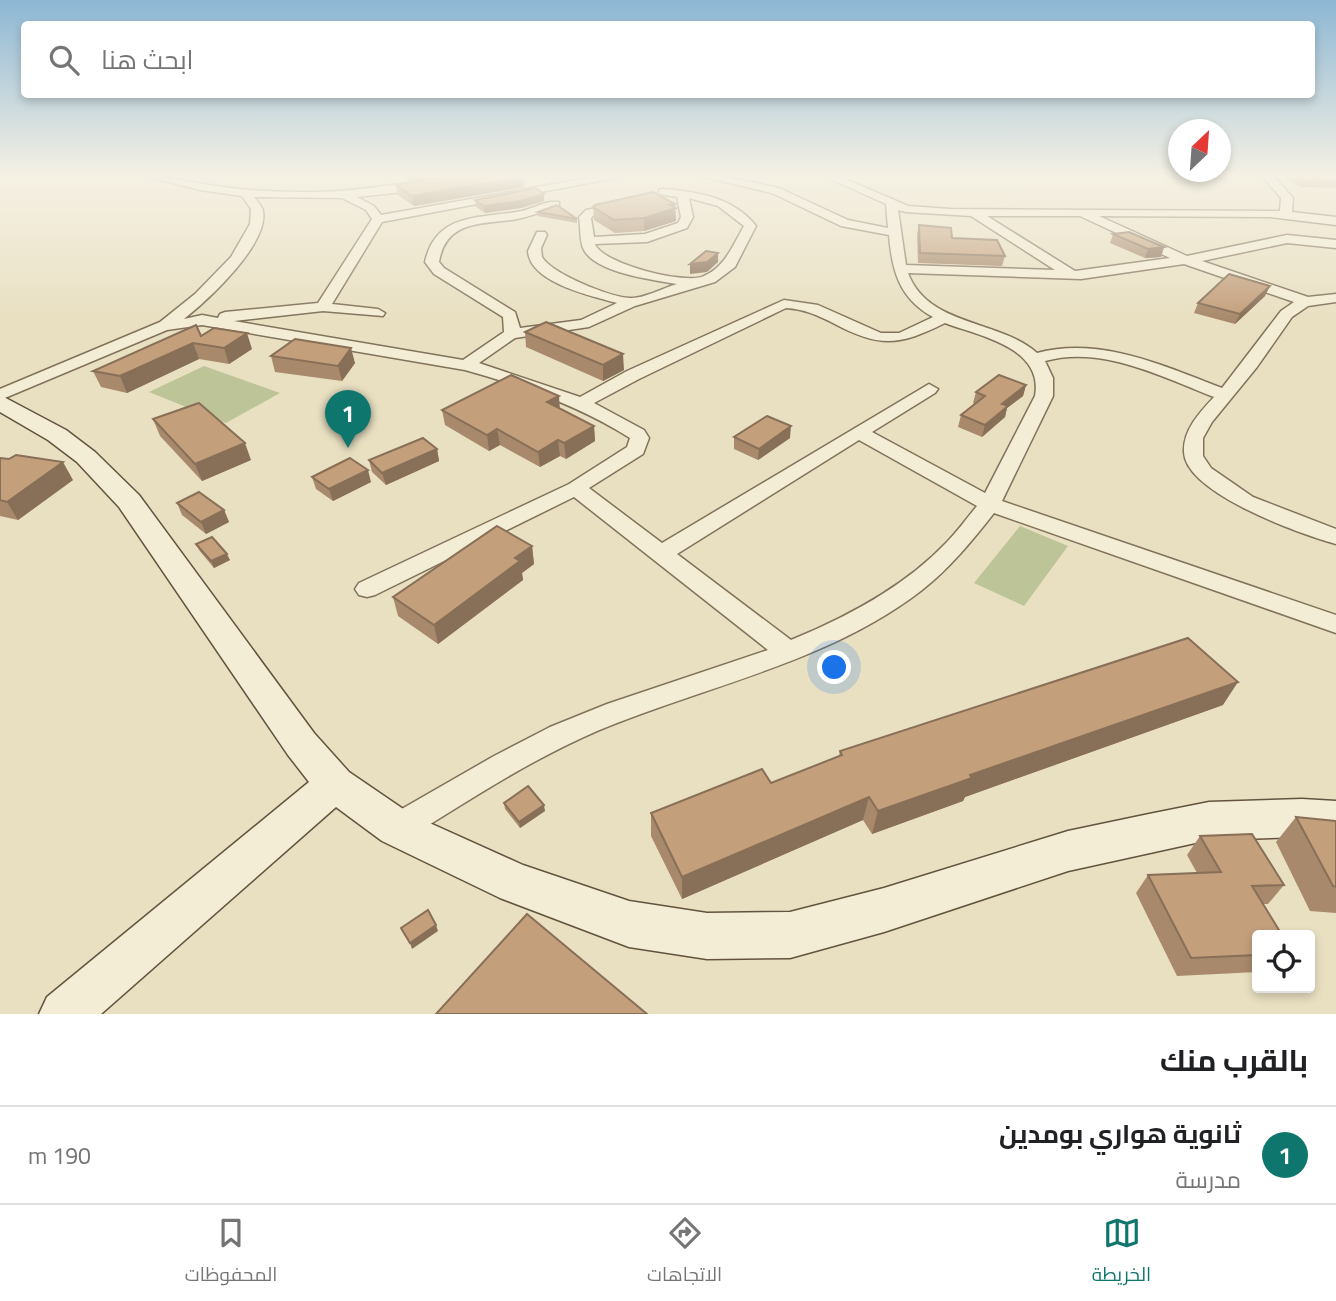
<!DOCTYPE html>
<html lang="ar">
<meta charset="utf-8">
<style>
body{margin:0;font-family:Georgia,Cairo,serif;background:#f6f6f6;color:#202124;direction:rtl}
.controls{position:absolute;right:21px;bottom:21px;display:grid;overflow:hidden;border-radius:7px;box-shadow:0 4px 10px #0003}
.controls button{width:63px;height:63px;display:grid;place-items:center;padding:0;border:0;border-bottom:2px solid #e0e0e0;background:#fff;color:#202124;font:35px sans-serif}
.compass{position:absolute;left:1168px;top:119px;width:63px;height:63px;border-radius:50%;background:#fff;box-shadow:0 4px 10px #0003;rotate:25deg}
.you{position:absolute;left:835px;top:668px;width:24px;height:24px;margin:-18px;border:5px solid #fff;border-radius:50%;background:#1a73e8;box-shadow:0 0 0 10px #1a73e833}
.badge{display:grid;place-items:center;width:46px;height:46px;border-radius:50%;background:#0f766e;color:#fff;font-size:23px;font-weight:700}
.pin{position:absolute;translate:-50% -58px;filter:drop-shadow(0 2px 4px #0008)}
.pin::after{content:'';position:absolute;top:37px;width:24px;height:21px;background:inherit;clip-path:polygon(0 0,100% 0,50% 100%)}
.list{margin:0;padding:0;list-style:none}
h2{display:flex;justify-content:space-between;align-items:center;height:91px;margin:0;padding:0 28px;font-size:30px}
h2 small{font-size:23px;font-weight:400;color:#757577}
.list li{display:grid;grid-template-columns:46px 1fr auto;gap:21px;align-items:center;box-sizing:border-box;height:98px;padding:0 28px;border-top:2px solid #e0e0e0}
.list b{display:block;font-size:26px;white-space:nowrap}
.list p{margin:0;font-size:23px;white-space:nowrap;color:#757577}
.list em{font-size:23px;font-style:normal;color:#757577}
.icon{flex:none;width:38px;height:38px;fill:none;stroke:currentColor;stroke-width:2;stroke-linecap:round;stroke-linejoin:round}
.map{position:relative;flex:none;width:1336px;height:1014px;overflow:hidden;direction:ltr}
.search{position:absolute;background:#fff;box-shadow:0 4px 10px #0003;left:21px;right:21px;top:21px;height:77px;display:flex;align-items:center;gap:18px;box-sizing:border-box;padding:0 24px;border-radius:7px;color:#757577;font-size:26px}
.sheet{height:189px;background:#fff}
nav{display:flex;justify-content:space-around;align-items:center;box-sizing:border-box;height:98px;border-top:2px solid #e0e0e0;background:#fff;font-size:19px;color:#757577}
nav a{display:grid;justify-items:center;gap:4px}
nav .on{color:#0f766e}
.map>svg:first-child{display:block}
.green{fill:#bdc598}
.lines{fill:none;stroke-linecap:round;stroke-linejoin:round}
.street-casing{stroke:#81725b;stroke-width:3}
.secondary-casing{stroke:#62533f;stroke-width:3}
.street{fill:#f4edd5;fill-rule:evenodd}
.secondary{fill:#f4edd5;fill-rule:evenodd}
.wall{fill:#a8896b}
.shaded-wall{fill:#886f57}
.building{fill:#c39f7c;stroke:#886f57;stroke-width:2}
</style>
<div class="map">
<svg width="1336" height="1014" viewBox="0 0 1336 1014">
<rect width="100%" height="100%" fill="#e9e0c2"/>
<g class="green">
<polygon points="204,366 280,393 226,423 149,392"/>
<polygon points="1020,526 1068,546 1024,606 974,583"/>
</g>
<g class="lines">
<g class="street-casing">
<path id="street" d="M150,177C175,177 199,184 224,187C250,191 277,192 304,192C364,193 424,177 484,177L421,190L357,197L374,206L381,215L594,177H620L382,222L332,304L378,309L385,313L383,316L323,311L234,321L463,360L504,332L503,317L434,274L425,262C436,211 482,219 522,211C534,208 547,200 559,202V206C545,211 531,216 517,219C483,225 446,219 439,262L444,268L515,312L520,328L581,320L617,303C592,296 530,283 528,251L537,232H545L547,235L541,248L542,257C552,274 610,297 630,298C643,299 663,288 677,284C654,280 596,273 584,250C579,241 581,227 579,217L586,210L620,204L626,207L594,215L591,218L594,237L645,234L678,223L681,217L677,197L659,194V190L663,189C698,192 733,197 756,226L735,267L715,282L635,306L589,327L515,338L479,363L580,397L627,371L784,300L818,305L881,333H899L933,317C900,299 892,272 889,235L841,226L772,193L704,177H728L779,188L848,220L888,228L886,204L826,177H841L908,206L950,209L1280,211L1281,198L1263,177H1274L1293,198L1292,212L1336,217V225L1270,217L1099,216L1187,256L1287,235L1336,240V248L1287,243L1202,261L1308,297L1336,294V302L1308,306L1292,317L1257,367L1212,422L1203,438V456L1211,468L1253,497L1336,529V544C1302,535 1185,493 1184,452C1183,430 1200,412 1214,397C1163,377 1101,345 1045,361L1053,378V396L1002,501L1336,615V633L994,513C972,541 950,568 922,590C826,664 706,685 597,731C530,760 469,800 408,838L397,842L386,838L381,828L386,818L494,756L550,727L607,704L768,650L574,497L375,595L367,597L359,595L355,589L359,583L569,484L627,447L630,438C579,406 523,386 465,370L202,325L167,330L0,400V389L160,322L195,294L231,257L250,224L251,209L242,196L200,190ZM254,197L342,198L366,210L372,219L318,303L225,312L220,314L218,318L202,315L184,319C208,300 269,244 263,211C262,206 257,201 254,197ZM689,198L718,206L744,226C733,245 725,267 704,276C686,285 602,264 595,244L647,242L687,228L693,217ZM898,210L906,212L971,216L1055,270L906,265ZM987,216H1080L1170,258L1075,271ZM1184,264L1294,302L1281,311L1222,388C1164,366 1100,336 1037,353C999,319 928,327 908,273L1081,279ZM786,308C804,309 817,315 833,323C879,348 899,346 945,323C979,336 1044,347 1035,396L985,493L872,432L935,393L938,389L929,384L662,543L589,488L643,454L649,438L644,430L594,403L639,379ZM859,440L977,506C967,518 957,532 946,543C904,587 847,617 791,640L677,554Z"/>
</g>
<g class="secondary-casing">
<polygon id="secondary" points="0,395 66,430 95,452 139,495 314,733 349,772 412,815 523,865 629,901 707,913 790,912 884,888 1068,831 1149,814 1209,802 1302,799 1336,801 1336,839 1302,837 1209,840 1068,871 884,932 790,958 707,959 629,947 500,898 382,841 336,807 101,1014 39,1014 47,997 309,782 288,755 119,507 77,462 48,440 0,412"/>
</g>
<use href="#street" class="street"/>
<use href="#secondary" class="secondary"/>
</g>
<g class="wall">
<polygon points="1284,177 1336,177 1336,188 1300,187"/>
<polygon points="396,185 524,187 414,206 398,195"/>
<polygon points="475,200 544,201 521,208 485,213 476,207"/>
<polygon points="593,207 675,208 676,221 644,231 615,233 594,220"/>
<polygon points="538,212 577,219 577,223 538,216"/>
<polygon points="919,225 952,238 1005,256 1002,266 918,263 917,234"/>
<polygon points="1113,234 1164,247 1161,257 1145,258 1110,243"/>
<polygon points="1265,296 1235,324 1194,313 1198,303"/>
<polygon points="525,332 624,370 603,381 526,347"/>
<polygon points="201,336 252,349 229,364 199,359 127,393 101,387 93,371"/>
<polygon points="271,356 355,363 342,381 275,372"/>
<polygon points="1026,385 1023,396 1007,408 1005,417 982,437 958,427 961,415 975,404 973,403 976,392"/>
<polygon points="560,409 594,426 595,441 566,459 560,456 540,467 500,445 489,451 445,425 442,410"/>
<polygon points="153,419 251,460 202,481 160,436"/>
<polygon points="734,437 790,438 758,460 734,449"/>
<polygon points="437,449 439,461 386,485 372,472 369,460"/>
<polygon points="0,458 73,480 18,520 0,516"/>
<polygon points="312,477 371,482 333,501 316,489"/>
<polygon points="177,503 224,510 229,522 206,534 182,515"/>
<polygon points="196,544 230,560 214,568 199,550"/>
<polygon points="532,546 534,564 522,573 523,580 438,644 398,616 393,597"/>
<polygon points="1223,705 965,797 963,801 872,834 863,820 682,899 651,836 651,813 771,783 839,756 840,751"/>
<polygon points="504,803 545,811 520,828 505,809"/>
<polygon points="1296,817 1336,821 1336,913 1310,911 1276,842"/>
<polygon points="1200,836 1284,885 1268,904 1263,904 1257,935 1257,972 1177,976 1136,893 1148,875 1197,873 1187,855"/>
</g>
<g class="shaded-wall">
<polygon points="407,177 438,177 407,181"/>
<polygon points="523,177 524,187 414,206 412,196"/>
<polygon points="544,194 544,201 521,208 485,213 484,206"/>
<polygon points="675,204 676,221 644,231 644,218 670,205"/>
<polygon points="1164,247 1161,257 1145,258 1148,249"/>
<polygon points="718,253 718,262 707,272 690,274 690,264"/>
<polygon points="1270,286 1265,296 1235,324 1240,314"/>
<polygon points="247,333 252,349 229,364 224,348"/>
<polygon points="193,343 199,359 127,393 120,376"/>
<polygon points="351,348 355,363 342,381 338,366"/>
<polygon points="623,354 624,370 603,381 603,365"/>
<polygon points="1026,385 1023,396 1007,408 1005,417 982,437 985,425 1002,404"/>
<polygon points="559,396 560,411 547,402"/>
<polygon points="594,426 595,441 566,459 564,443"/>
<polygon points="791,426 790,438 758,460 759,449"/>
<polygon points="497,429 500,445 489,451 487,435"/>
<polygon points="558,440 560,456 540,467 538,452"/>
<polygon points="245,443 251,460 202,481 195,464"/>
<polygon points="437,449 439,461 386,485 382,473"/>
<polygon points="63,462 73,480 18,520 7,502"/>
<polygon points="368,470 371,482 333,501 329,489"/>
<polygon points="224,510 229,522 206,534 201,522"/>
<polygon points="532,546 534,564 522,573 523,580 438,644 434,625 515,558"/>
<polygon points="227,554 230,560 214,568 211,561"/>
<polygon points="1238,682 1223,705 965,797 963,801 872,834 878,811 970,775"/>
<polygon points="869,797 863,820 682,899 682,877"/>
<polygon points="544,805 545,811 520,828 519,822"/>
<polygon points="436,925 438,931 412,949 410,943"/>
</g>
<g class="building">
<polygon points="441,177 521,177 412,196 396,185"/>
<polygon points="1296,177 1336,177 1336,182 1302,181"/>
<polygon points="536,188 544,194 521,201 484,206 475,200"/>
<polygon points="653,192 675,204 670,205 676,208 644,218 614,220 593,207 595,205"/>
<polygon points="557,205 577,219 538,212"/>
<polygon points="919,225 951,228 952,238 997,240 1005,256 920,253"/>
<polygon points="1129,232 1164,247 1148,249 1113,234"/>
<polygon points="706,251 718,253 707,262 690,264"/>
<polygon points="1229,274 1270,286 1240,314 1198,303"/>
<polygon points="546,322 623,354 603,365 525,332"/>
<polygon points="196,325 201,336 214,328 247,333 224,348 193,343 120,376 93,371"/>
<polygon points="295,339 351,348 338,366 271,356"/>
<polygon points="511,375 559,396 547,402 594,426 564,443 558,440 538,452 497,429 487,435 442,410"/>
<polygon points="999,375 1026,385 1002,404 1008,406 985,425 961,415 985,396 976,392"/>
<polygon points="199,403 245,443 195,464 153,419"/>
<polygon points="767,416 791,426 759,449 734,437"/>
<polygon points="423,438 437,449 382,473 369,460"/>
<polygon points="16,455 63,462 7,502 0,500 0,458 9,459"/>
<polygon points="350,458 368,470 329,489 312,477"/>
<polygon points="199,492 224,510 201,522 177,503"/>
<polygon points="497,526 532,546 515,558 520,561 434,625 393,597"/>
<polygon points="212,537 227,554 211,561 196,544"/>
<polygon points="1188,638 1238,682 970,775 972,778 878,811 869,797 682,877 651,813 762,769 771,783 842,755 840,751"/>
<polygon points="528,786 544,805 519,822 504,803"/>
<polygon points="1296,817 1336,821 1336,887 1333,886"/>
<polygon points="1252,834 1284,885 1252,886 1282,935 1257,935 1257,955 1191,958 1148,875 1221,872 1200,836"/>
<polygon points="428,910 436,925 410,943 401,928"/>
<polygon points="527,914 647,1014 436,1014"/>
</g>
<linearGradient id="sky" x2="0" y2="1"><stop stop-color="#8db7d4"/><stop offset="0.55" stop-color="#f5f1e4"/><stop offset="1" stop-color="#f5f1e4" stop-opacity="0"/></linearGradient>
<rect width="1336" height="319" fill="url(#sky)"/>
</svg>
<div class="controls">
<button><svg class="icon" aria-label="locate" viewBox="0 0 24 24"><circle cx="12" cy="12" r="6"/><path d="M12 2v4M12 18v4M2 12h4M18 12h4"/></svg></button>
</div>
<svg class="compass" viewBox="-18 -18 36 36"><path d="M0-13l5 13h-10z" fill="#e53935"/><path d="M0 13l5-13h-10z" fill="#757577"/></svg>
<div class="you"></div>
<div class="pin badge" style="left:348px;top:448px">1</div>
<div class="search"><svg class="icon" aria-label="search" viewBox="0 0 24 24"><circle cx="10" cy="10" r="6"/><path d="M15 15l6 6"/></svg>ابحث هنا</div>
</div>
<section class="sheet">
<h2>بالقرب منك<small></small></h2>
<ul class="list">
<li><span class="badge">1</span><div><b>ثانوية هواري بومدين</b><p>مدرسة</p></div><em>190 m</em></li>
</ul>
</section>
<nav>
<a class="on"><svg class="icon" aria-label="map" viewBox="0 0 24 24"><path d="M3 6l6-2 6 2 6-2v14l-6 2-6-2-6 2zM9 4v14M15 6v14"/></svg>الخريطة</a>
<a><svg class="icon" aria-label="directions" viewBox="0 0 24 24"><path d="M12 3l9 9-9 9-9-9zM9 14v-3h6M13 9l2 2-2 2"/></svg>الاتجاهات</a>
<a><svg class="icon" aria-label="saved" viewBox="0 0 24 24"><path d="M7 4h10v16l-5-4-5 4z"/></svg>المحفوظات</a>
</nav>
